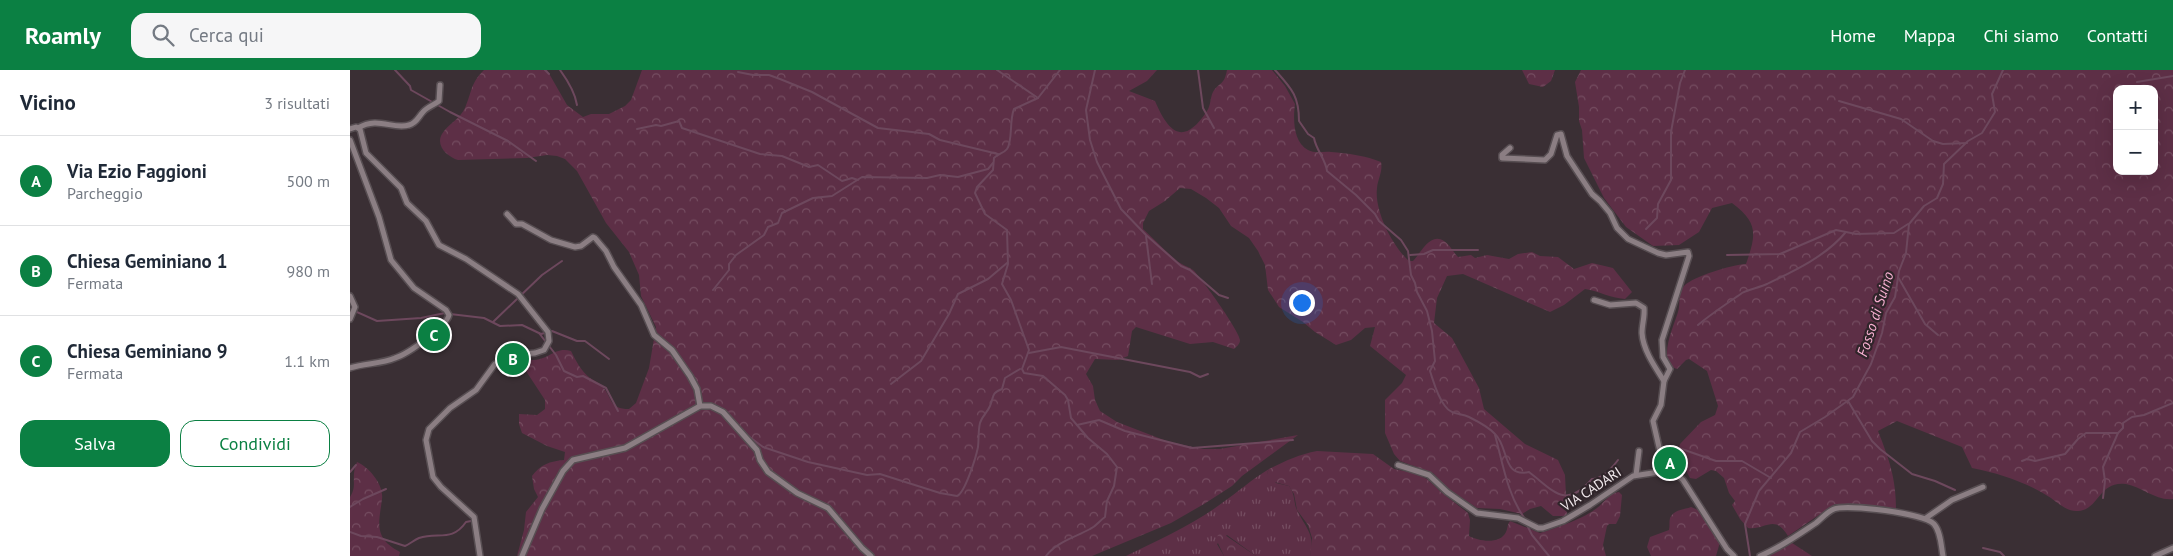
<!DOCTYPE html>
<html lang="it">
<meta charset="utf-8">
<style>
body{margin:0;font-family:"PT Sans",sans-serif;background:#f6f6f7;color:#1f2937}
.controls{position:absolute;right:15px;top:15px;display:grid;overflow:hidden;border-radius:10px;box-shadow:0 5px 20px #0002}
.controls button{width:45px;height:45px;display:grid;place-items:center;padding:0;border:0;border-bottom:1px solid #e0e1e3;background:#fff;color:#1f2937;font:25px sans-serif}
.you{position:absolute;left:951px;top:232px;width:18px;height:18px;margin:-12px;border:4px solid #fff;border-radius:50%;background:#1a73e8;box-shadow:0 0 0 8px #1a73e833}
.badge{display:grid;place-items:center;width:32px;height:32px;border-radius:50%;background:#0b8043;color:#fff;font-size:16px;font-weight:700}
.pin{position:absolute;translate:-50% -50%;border:2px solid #fff;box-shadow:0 1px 5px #0006}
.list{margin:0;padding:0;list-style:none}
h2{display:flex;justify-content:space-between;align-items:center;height:65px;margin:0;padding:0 20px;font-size:21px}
h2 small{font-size:16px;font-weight:400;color:#747a83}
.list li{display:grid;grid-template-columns:32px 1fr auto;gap:15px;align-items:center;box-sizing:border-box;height:90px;padding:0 20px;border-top:1px solid #e0e1e3}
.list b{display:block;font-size:19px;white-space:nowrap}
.list p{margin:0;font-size:16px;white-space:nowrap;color:#747a83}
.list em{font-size:16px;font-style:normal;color:#747a83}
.actions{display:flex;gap:10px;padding:15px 20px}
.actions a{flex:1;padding:11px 0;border:1px solid #0b8043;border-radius:15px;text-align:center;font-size:18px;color:#0b8043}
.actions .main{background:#0b8043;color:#fff}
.icon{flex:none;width:28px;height:28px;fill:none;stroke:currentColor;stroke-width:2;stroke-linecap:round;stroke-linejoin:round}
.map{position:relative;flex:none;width:1823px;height:486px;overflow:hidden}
header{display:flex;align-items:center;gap:30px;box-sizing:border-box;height:70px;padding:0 25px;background:#0b8043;color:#fff}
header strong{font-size:24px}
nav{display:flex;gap:28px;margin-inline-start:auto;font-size:18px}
.search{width:350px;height:45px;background:#f6f6f7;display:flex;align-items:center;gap:12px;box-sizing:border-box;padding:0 18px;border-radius:15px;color:#747a83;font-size:19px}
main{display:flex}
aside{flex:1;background:#fff}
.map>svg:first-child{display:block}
.grass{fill:url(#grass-tufts)}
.forest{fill:url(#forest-crowns);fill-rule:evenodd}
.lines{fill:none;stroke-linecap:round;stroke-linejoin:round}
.stream{stroke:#6d485d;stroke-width:2}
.street-casing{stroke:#574e52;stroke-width:8}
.street{stroke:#8b7e83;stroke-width:5}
.labels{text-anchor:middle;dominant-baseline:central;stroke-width:4.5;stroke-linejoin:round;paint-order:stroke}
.street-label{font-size:14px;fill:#f1e9ec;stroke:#30252a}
.water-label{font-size:15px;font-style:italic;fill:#f7b0d1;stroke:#30252a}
</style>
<header>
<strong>Roamly</strong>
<div class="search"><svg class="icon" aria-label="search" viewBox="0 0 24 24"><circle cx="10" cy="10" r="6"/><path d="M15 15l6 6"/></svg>Cerca qui</div>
<nav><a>Home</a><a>Mappa</a><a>Chi siamo</a><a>Contatti</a></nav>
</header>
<main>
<aside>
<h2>Vicino<small>3 risultati</small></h2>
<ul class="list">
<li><span class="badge">A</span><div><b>Via Ezio Faggioni</b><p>Parcheggio</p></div><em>500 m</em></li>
<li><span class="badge">B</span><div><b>Chiesa Geminiano 1</b><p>Fermata</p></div><em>980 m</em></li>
<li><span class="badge">C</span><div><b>Chiesa Geminiano 9</b><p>Fermata</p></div><em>1.1 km</em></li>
</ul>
<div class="actions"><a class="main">Salva</a><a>Condividi</a></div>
</aside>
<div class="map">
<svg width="1823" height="486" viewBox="0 0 1823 486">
<defs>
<pattern id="grass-tufts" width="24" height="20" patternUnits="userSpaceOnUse" patternTransform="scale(1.25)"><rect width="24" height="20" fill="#5d2f46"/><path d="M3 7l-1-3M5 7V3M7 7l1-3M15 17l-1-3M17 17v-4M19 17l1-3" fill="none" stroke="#754d61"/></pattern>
<pattern id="forest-crowns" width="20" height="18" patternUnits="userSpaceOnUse" patternTransform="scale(1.25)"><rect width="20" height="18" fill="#5d2f46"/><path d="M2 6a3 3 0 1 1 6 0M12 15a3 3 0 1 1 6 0" fill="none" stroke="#754d61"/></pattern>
</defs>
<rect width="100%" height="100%" fill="#3a2f34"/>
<path class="grass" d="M919,399L917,403L926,413L939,416C946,425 943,434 948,442C957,460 965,464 960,486H906L877,465L867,474L874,486H776C808,470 843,455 872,433C888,422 902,409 919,399Z"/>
<g class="forest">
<path d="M134,0H197L217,35L233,47L241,44H259L275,36L281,30L292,0H807L797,11L779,21L805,31C819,64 834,76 857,41C861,35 860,28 863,22C870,11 874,16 877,0H922L935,16L945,34C943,49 943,72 958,80C965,84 974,81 981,82C997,83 1017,86 1031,92C1033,101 1028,109 1027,118C1024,141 1043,177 1059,191H1063C1071,183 1080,162 1094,171C1100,175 1103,182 1108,187L1121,185L1125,188L1137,185L1159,189L1168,184L1182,182L1190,186L1208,187L1224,199L1242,193L1263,198L1282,222L1275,229C1260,228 1249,221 1235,219L1214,235L1200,242L1113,204L1097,206L1087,228L1084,253L1102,268L1129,318L1134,339L1175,374L1208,390L1215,405L1217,446H1203L1191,436L1180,439L1172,444L1150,439L1127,438L1096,417L1083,403L1050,391L1044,384L1035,363V330L1052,313L1056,305L1020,276L1025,257L1015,258L1001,270L986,275L965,262L953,252L929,237L918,220L915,195L908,181L899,168L881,156L869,138L856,128L841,119L830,118L815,131L799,141L793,153V159C804,169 815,181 826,190C831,195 838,196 843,200C851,207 890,262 890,270C890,274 887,276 884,279L863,272L840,274L786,257L782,261L778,286L768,290L745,289L736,304L743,316L745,330L750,341L767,352L819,372L853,379H870L948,365L892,406L882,416L854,434L821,453L742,486H167L174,460L176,442L188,427L184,419L182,406C190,395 200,391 214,390L215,382L197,376L172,363L169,354V344L187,345L195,339V330L174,298L179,290C200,291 204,276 221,281C226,291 231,301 240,308C244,311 250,313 253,317C263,329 259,339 279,339L286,333L299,298L306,257L291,226L289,205L279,182L256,153L227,101L215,89L207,86L197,85L177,88L108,90C98,87 85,76 92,64C98,54 110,49 115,38C122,22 120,14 134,0Z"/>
<polygon points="1172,0 1205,0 1201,11 1193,17 1179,14"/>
<path d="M1231,0H1823V429C1806,431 1792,417 1776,414C1749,410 1749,440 1728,441C1718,442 1709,434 1701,428C1676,412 1651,404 1622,398L1612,377L1547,351L1528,361C1539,389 1546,408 1546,439L1485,434L1438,466C1424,443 1415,461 1398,458L1390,449L1382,435L1385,431L1379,423L1374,408L1366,401L1361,400L1346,409L1340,408C1335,399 1327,384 1330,374L1351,352L1365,345L1368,336L1357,301L1339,289L1336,290L1327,299C1306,292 1324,256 1328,242C1331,234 1327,223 1334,216C1344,206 1381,195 1396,194C1406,165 1409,153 1382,133L1362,138L1349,162L1329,175L1303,176L1276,157L1254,128L1234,88L1232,60L1229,51V37L1225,12ZM1767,19H1804V101H1767Z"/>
<path d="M967,381L1023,384L1044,399L1064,403L1077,409L1091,422L1118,443L1120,450L1119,466C1128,471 1150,475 1156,462C1158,458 1157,455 1160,451L1190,463C1206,458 1235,448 1247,438C1255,432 1259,423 1269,422L1272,425L1270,446L1266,454H1259L1257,456L1253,475L1256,486H960L962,468L958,455L947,440L944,424L939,416L921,411L917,403L919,399C935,391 950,384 967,381Z"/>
<path d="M7,392C19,397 34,415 32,429C29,453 23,468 50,482L49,486H0V427C8,415 0,408 7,392Z"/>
<path d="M1341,437L1351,441L1370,472L1366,486H1301L1297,477L1300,467L1319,460C1320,456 1319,452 1320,448C1324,439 1334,440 1341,437Z"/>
<polygon points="872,463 906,486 874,486 866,469 868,465"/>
<polygon points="1439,471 1462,486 1418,486"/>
</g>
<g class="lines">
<g class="stream">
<polyline points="45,0 60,16 61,20 100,42 158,71 186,91"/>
<polyline points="195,0 199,4"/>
<path d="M210,0C218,11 225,22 227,35"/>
<polyline points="647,0 688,28"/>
<polyline points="745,0 736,40 740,70 747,92 771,139 796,165 831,196 840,200 869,225 878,228"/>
<polyline points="848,0 853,38 864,58"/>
<path d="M925,0C942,19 949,26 949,51L958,64L964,68C966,80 976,90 977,101L1006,125L1025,144L1029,151L1051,170L1058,181L1061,205L1065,213L1067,222L1077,241L1082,261L1085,291L1080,301C1084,313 1087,326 1095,336C1101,345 1110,343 1119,347C1127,351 1139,357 1145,364C1159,377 1152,408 1179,402C1204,421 1215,440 1242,409C1253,409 1262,398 1268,390"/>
<polyline points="388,2 403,5 419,5 430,9 462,22 528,58 579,64 590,70 648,84"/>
<polyline points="1787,12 1823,6"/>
<polyline points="1489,31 1551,49 1583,71 1593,74 1617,73"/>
<polyline points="287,59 306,55 311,56 329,51 332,58 410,84 432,86 459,97 468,95 492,111 502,108 508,110"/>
<polyline points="1296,159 1307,148 1308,134 1321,110 1321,62 1330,13 1335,0"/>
<polyline points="796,166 802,214"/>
<polyline points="1060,185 1074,184 1083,180 1128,180"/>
<polyline points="1377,185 1430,184 1486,160 1506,164 1544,163 1558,154"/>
<polyline points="1548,207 1575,254 1588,265"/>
<polyline points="363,220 379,200 379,194 386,185 414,165 418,157 428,153 432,143 463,128 482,126 512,107 577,108 590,105 608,107 638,99 643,93"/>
<polyline points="0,239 27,251 71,248 95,243"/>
<polyline points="100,244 134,248 150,256 172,255 191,264 202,261 227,271 235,271 259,289"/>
<polyline points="143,252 192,205 212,191"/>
<path d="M1348,255C1362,243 1378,233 1392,223C1397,220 1411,217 1417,214C1444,201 1476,186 1495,163"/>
<polyline points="189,263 206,285 214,301 227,307 233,306 256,318 268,341"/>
<polyline points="679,283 711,277 840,302 850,307 858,304"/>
<polyline points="541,314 571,291 599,244 608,224 638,209 657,193"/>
<polyline points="1498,331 1522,371 1530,379 1562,404 1585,411 1605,420"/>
<polyline points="727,355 749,350 775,361 842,378 943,370"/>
<path d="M397,365L413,377L458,392L517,405L530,404L590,423L607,426C615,423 626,387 628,377C629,369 628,361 630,353C632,346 637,343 640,336C644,327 641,323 652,319L655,308L670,299"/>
<path d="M1145,365C1153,394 1157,424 1175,449"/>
<polyline points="1326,377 1366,391 1392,391 1421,408"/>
<polyline points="1672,391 1677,389 1685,391 1715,384 1728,369 1736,363 1768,363 1773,358 1773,353 1782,347 1794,345 1823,333"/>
<polyline points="0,402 6,395"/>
<polyline points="1753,428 1755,411 1753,397 1768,363"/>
<polyline points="0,437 13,429 36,419"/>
<polyline points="1176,453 1182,465 1199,486"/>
<path d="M0,462L11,466L27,467L55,476C60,474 64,470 69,468C89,462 102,472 116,452L121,451"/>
<polyline points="1633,478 1650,482 1654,486"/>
<path d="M696,486C706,472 726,467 740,459C747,456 749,451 755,447L757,431L764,416L767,397L757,384L738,368L721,348L718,330L715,325L693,306L674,303L672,299L679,280L661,230L652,214L658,194L657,160L635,144L625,123L627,117L643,100L644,88C648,84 654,83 657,79C663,71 659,51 664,39L688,28L710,0"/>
<polyline points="1400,486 1395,454 1409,421 1441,383 1450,362 1475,347 1503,327 1521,294 1532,263 1536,243 1545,227 1549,201 1556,183 1559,154 1574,136 1587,128 1593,114 1594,94 1618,71 1632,63 1645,42 1642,24 1653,0"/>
</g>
<g class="street-casing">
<g id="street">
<path d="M8,58C28,46 43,60 59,55C67,53 68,47 73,42C77,37 84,35 89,31L90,15"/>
<polyline points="0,59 6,57 10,59 16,83 51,118 57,133 76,151 89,175 116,189 168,224 198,262 199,271 194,280 185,283 164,285 145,294 126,320 100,338 79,359 76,370 83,407 91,417 124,447 130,486"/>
<path d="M0,70L29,147L41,190L64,218L96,240L99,245C96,257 58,284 45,288C31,294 15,293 0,298"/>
<polyline points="1160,78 1152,85 1152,88 1195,90 1201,84 1207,65 1211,64 1217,86 1242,124 1250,131 1260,143 1267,158 1278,169 1308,183 1316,185 1338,182 1339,186 1312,270 1313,287 1320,299 1314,311"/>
<polyline points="157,144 166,154 172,154 201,170 225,177 231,176 243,167 245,168 256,181 264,197 291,235 304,265 322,280 340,306 347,319 350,336"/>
<polyline points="0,226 5,237 0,249"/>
<path d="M1244,230L1260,235L1286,233L1294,238C1295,246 1292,254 1292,263C1293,280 1305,297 1314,311L1311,335L1303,351L1314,399"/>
<polyline points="1048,395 1079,405 1097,422 1127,443 1168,448 1188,458 1193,458 1213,451 1240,435 1283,406 1322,400 1333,410 1377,479 1384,486"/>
<polyline points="1286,405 1289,381"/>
<polyline points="1576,448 1602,430 1633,417"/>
<polyline points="172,486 192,439 213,401 223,390 275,378 350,336 361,336 373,342 407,380 410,390 418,402 447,423 478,438 512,478 521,486"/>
<path d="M1410,486C1430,478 1448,465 1466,453C1472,448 1477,442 1484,439C1497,434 1574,443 1584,454C1591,462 1591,476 1593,486"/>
<polyline points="1805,486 1823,478"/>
</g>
</g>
<use href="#street" class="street"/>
</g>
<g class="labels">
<g class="street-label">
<text transform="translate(1241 419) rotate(-33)">VIA CADARI</text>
</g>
<g class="water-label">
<text transform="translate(1525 244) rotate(-72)">Fosso di Suino</text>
</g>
</g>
</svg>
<div class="controls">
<button>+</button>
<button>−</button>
</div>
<div class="you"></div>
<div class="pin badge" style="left:1320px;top:393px">A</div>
<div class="pin badge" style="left:163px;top:289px">B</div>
<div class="pin badge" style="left:84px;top:265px">C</div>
</div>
</main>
